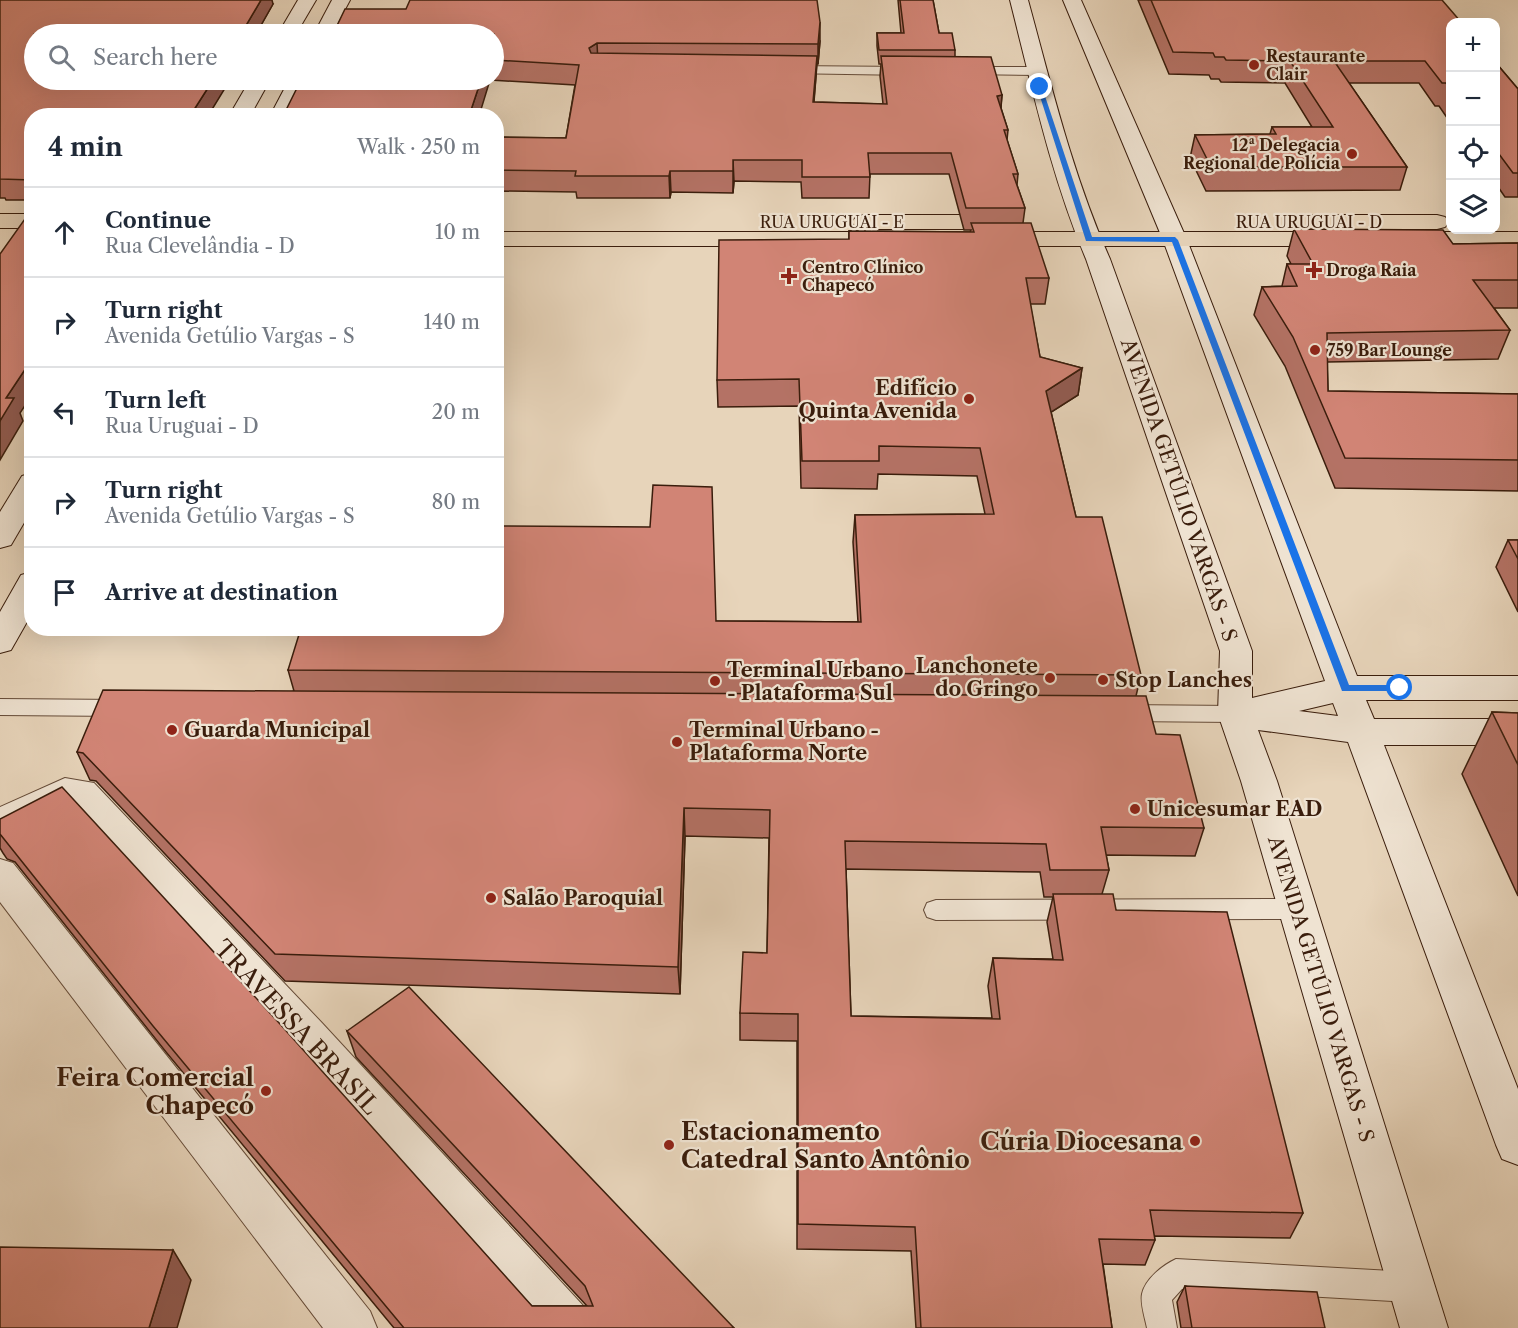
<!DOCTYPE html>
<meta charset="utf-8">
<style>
body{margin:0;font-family:"Libre Caslon Text",serif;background:#f2f2f3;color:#1f2937}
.controls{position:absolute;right:18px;top:18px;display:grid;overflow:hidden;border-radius:12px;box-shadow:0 6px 24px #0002}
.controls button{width:54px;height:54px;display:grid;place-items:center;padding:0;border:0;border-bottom:2px solid #e0e1e3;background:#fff;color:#1f2937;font:30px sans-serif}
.stop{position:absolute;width:18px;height:18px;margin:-14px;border:4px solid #1a73e8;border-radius:50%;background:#fff}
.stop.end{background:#1a73e8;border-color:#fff;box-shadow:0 2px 6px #0008}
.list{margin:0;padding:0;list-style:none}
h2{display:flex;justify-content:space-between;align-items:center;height:78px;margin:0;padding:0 24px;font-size:26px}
h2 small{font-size:20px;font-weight:400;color:#747a83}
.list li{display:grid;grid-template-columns:39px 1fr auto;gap:18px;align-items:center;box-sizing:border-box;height:90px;padding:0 24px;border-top:2px solid #e0e1e3}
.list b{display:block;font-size:22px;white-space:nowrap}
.list p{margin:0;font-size:20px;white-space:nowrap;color:#747a83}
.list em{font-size:20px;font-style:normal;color:#747a83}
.icon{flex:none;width:33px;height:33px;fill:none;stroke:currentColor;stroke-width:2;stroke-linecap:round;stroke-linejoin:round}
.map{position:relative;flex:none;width:1518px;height:1328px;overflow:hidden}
.search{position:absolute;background:#fff;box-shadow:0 6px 24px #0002;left:24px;top:24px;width:480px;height:66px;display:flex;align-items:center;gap:15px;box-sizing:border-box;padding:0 21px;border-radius:33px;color:#747a83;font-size:22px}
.panel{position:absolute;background:#fff;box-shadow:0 6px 24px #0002;left:24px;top:108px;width:480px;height:528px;border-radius:24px}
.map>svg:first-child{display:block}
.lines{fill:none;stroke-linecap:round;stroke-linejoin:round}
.lane-casing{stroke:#654b38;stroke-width:2}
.street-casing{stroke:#654b38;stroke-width:2}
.secondary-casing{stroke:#3a1d0c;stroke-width:2}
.primary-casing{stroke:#3a1d0c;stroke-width:2}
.lane{fill:#efe3d2;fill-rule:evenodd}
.street{fill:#efe3d2;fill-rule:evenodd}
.secondary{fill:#efe3d2;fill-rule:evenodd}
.primary{fill:#e7d4ba;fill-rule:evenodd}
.wall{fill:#b47265;stroke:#3a1d0c;stroke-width:1.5;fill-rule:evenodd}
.shaded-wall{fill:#925c52;stroke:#3a1d0c;stroke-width:1.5}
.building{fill:#d18475;stroke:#3a1d0c;stroke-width:1.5}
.route{fill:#1a73e8}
.poi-dot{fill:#8f2418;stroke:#efe3d2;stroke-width:2}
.labels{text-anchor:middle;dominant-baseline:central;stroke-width:4.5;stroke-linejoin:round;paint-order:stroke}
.far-poi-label{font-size:16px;font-weight:bold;fill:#3a1d0c;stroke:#efe3d2;text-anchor:start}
.far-street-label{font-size:16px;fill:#3a1d0c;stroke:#efe3d2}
.poi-label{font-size:20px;font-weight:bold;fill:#3a1d0c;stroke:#efe3d2;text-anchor:start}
.street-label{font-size:20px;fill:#3a1d0c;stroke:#efe3d2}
.near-street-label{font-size:24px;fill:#3a1d0c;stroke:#efe3d2}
.near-poi-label{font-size:24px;font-weight:bold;fill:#3a1d0c;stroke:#efe3d2;text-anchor:end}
</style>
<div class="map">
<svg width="1518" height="1328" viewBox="0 0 1518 1328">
<rect width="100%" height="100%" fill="#e7d4ba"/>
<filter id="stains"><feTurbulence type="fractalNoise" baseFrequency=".00333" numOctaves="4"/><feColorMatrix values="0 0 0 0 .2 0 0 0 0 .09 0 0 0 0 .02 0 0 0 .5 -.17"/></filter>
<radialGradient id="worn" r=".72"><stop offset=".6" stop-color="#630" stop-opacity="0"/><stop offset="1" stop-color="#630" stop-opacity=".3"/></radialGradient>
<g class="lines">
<g class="lane-casing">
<g id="lane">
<polygon points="788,66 909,67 915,71 909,75 784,73 782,70 784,67"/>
<polygon points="968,67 1036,67 1042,71 1036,75 964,74 962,71 964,68"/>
<polygon points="0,699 122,700 130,703 133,708 130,713 122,716 0,715"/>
<polygon points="1123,705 1235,706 1243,708 1246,714 1243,720 1235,722 1123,721 1115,719 1112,713 1115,707"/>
<polygon points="1297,899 1306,902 1309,909 1306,916 1297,919 936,920 927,917 924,910 927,903 936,900"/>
<path d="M1176,1259L1410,1272L1421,1277L1425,1287L1421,1297L1410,1302L1182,1289L1172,1300L1177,1328H1147C1145,1318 1140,1303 1142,1294C1145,1279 1163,1265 1176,1259Z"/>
</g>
</g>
<g class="street-casing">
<g id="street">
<polygon points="65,778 94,783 322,1023 588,1311 595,1328 539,1328 292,1049 71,806 0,837 0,807"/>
<polygon points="0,859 13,863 370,1311 377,1328 323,1328 0,902"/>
</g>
</g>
<g class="secondary-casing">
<g id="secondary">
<polygon points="298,0 316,0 296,34 278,34"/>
<polygon points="332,0 350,0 332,34 314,34"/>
<path d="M1010,0H1028C1052,88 1073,176 1110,259L1252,651V698L1325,681L1163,240L1063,0H1081L1187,240L1357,676H1518V700H1366L1374,719H1518V745H1384L1518,1089V1165L1502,1159L1496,1145L1348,742L1258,730L1277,781L1448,1328H1400L1241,781L1218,714L1220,651L1086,259C1051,176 1032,87 1010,0ZM1333,703L1338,716L1299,711Z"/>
<polygon points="250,80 270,80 250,116 229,116"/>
<polygon points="289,80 309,80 291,116 270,116"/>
<polygon points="32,473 32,509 11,545 0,548 0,512 22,476"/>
<polygon points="32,572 32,613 11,650 0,653 0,612 21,575"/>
</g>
</g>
<g class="primary-casing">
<g id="primary">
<rect x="0" y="214" width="32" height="14"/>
<polygon points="864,215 1008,215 1016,217 1020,222 1016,227 1008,229 864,229 856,227 852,222 856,217"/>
<polygon points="1305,215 1437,215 1445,217 1449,222 1445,227 1437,229 1305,229 1297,227 1293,222 1297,217"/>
<polygon points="496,232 892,232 900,234 904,239 900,244 892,246 496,246"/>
<polygon points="992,232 1336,232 1344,234 1348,239 1344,244 1336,246 992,246 984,244 980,239 984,234"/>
<polygon points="1406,232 1518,232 1518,246 1406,246 1398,244 1394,239 1398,234"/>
</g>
</g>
<use href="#lane" class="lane"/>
<use href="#street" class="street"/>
<use href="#secondary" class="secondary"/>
<use href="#primary" class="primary"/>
</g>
<g class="wall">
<polygon points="0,0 273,4 256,34 34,34 32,116 32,200 6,200 5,198 0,198"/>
<path d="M898,0H933L939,33L955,50V57L1002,95L1001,108L1008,130L1007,140L1018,174L1017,185L1025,208L1023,223L1049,278L1045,304H1030L1040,357L1082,368L1078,395L1051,412L1076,517L1141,675L1136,696L1204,828L1195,856L1106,855L1109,870L1102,894L1116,910L1303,1213L1290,1238L1154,1236L1155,1240L1145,1265L1103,1264L1112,1328H916L911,1251L797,1249V1041L740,1040V1013L767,953L769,838L685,836L680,994L285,981L96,781L90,780L77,752L294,691L288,670L716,621L858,622L853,542L855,515L985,514L977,476L878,474L877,489L801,488L799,406L718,407L717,380L849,239V231L970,232L971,230H964L949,174H870L869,198H802L801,182L734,181L733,193L671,192L670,198H577L576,192L499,191L496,199V137L566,138L575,85L490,80H301H494V34L820,41L818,64H817L814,102L883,104L880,76L881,64H879L877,46V33H901ZM846,869L1040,872L1044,897H1053L1047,922L1053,959L993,958L988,986L992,1018L851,1016Z"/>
<polygon points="1138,0 1442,0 1450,22 1450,122 1439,106 1435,106 1419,83 1349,83 1407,167 1400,190 1206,191 1190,158 1195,135 1270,134 1272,127 1312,127 1285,83 1221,82 1219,79 1211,79 1209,75 1169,74"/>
<polygon points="1496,63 1518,89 1518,197 1505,197 1496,184"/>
<polygon points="1294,229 1453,244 1518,243 1518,308 1494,308 1510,330 1498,359 1327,362 1328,391 1518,394 1518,491 1335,488 1285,366 1254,315 1262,287 1282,286 1287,264 1291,264 1287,256"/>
<polygon points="1508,540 1518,540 1518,612 1496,567"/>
<polygon points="1492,712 1518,713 1518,896 1462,774"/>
<polygon points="0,819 532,1306 587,1306 356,1057 347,1031 734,1328 394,1328 166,1052 15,862 7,859 3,853 0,848"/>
<polygon points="1185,1286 1325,1328 1181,1328 1177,1302"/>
</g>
<g class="shaded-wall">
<polygon points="261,0 272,0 273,4 256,34 241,34"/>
<polygon points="820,22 820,41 818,64 818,44"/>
<polygon points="597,43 598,63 590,68 589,48"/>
<polygon points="817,56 816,76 812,122 813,102"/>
<polygon points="213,80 230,80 208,116 190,116"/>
<polygon points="481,80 490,80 479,116 469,116"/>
<polygon points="1002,95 1000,116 997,96"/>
<polygon points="733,160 734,181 733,193"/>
<polygon points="670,171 671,192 670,198 669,176"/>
<polygon points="496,173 499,191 496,199"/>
<polygon points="32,359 32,395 20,413 23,421 0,460 0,421 6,398"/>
<polygon points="1082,368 1078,395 1042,418 1046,391"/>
<polygon points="684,808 685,836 680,994 678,967"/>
<polygon points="173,1250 191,1280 177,1328 149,1328"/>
</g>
<g class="building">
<polygon points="0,0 261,0 241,34 34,34 34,80 213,80 190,116 32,116 32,180 0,179"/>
<polygon points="410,0 817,0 820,22 818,44 597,43 589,48 591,53 817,56 813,102 887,104 881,56 991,57 1002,95 997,96 1008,130 1004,130 1018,174 1013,174 1025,208 966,208 951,153 868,153 870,177 802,177 802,160 733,160 733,171 670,171 669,176 575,176 576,171 496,170 496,137 566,138 579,65 494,60 494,34 333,34 345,9 406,9"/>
<polygon points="900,0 933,0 939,33 952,33 955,50 879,50 877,33 904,33"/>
<polygon points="1151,0 1442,0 1461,22 1450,22 1450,89 1446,83 1442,83 1425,61 1334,61 1407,167 1211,167 1195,135 1276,134 1272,127 1333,127 1290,61 1226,60 1224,57 1215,57 1213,53 1173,52"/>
<polygon points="1496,63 1518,89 1518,173 1513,173 1496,150"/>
<polygon points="301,80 481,80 469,116 283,116"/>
<polygon points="32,209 32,359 6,398 14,398 0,421 0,254"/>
<polygon points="971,223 1031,223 1049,278 1026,278 1040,357 1082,368 1046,391 1076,517 1102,517 1141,675 288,670 301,628 496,628 496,558 501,526 650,527 653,485 712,487 716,621 861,622 855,515 994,514 980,448 879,446 879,461 802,461 799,379 717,380 719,240 849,239 849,231 974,232"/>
<polygon points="1294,229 1443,230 1453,244 1518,243 1518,280 1473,280 1510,330 1327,333 1328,391 1518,394 1518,460 1345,458 1293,337 1262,287 1297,286 1287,264 1313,264"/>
<polygon points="1508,540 1518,540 1518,559"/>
<polygon points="103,690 1146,696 1156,734 1180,735 1204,828 1101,827 1109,870 1050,870 1046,844 845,841 851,1016 1000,1019 993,958 1063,960 1053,894 1113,894 1116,910 1227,912 1303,1213 1150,1210 1155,1240 1099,1239 1112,1328 921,1328 915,1227 798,1224 798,1014 740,1013 743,952 767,953 770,810 684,808 678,967 275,954 83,753 77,752"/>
<polygon points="1492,712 1518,713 1518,765"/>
<polygon points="62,787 280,1024 532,1306 593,1306 585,1286 347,1031 409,987 734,1328 404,1328 153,1026 0,834 0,819"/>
<polygon points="0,1247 173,1250 149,1328 0,1328"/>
<polygon points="1185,1286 1317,1292 1325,1328 1192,1328"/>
</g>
<polygon class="route" points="1040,85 1042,87 1092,237 1175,237 1178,240 1349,685 1400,685 1403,686 1403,691 1342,691 1172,242 1086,241 1037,87"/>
<g class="poi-dot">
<circle cx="1254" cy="65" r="6"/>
<circle cx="1352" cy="154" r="6"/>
<path d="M1311 261h6v6h6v6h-6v6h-6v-6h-6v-6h6z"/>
<path d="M786 267h6v6h6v6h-6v6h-6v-6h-6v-6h6z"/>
<circle cx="1315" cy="350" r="6"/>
<circle cx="969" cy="399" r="6"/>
<circle cx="1050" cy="678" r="6"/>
<circle cx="1103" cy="680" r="6"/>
<circle cx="715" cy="681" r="6"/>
<circle cx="172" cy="730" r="6"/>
<circle cx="677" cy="742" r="6"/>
<circle cx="1135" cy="809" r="6"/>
<circle cx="491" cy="898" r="6"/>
<circle cx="266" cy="1091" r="6"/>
<circle cx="1195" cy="1141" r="6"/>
<circle cx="669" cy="1145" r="6"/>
</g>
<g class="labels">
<g class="far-poi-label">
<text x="1266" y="56">Restaurante<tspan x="1266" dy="18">Clair</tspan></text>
<text x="1340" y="145" text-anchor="end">12ª Delegacia<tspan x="1340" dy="18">Regional de Polícia</tspan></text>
<text x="802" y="267">Centro Clínico<tspan x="802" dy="18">Chapecó</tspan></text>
<text x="1326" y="270">Droga Raia</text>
<text x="1327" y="350">759 Bar Lounge</text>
</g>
<g class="far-street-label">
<text x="832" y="222">RUA URUGUAI - E</text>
<text x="1309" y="222">RUA URUGUAI - D</text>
</g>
<g class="poi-label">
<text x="957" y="388" text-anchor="end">Edifício<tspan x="957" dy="23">Quinta Avenida</tspan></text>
<text x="1038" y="666" text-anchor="end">Lanchonete<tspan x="1038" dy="23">do Gringo</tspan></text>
<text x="727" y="670">Terminal Urbano<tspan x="727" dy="23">- Plataforma Sul</tspan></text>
<text x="1115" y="680">Stop Lanches</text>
<text x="184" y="730">Guarda Municipal</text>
<text x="689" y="730">Terminal Urbano -<tspan x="689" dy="23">Plataforma Norte</tspan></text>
<text x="1147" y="809">Unicesumar EAD</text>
<text x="503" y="898">Salão Paroquial</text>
</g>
<g class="street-label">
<text transform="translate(1179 490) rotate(71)">AVENIDA GETÚLIO VARGAS - S</text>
<text transform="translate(1321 989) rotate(73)">AVENIDA GETÚLIO VARGAS - S</text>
</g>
<g class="near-street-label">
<text transform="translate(297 1027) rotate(47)">TRAVESSA BRASIL</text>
</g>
<g class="near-poi-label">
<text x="254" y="1077">Feira Comercial<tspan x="254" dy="28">Chapecó</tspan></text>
<text x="681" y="1131" text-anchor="start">Estacionamento<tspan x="681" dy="28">Catedral Santo Antônio</tspan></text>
<text x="1183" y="1141">Cúria Diocesana</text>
</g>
</g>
<rect width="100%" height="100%" filter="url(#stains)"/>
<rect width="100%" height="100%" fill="url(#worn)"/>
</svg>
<div class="controls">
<button>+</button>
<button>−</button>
<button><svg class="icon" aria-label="locate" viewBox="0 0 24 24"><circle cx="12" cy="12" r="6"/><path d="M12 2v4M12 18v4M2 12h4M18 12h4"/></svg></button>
<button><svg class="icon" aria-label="layers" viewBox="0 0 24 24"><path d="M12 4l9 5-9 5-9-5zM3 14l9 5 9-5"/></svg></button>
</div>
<div class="stop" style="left:1400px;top:688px"></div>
<div class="stop end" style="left:1040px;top:87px"></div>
<div class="search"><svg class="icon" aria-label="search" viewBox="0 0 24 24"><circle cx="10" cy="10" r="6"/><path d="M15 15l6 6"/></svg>Search here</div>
<section class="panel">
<h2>4 min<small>Walk · 250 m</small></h2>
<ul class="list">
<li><svg class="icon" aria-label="ahead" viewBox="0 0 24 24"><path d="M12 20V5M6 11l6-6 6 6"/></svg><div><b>Continue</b><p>Rua Clevelândia - D</p></div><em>10 m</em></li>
<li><svg class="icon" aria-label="right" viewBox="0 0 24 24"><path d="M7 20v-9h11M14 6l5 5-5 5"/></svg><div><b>Turn right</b><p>Avenida Getúlio Vargas - S</p></div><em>140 m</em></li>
<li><svg class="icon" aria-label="left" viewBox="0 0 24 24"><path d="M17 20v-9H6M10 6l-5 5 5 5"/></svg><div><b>Turn left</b><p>Rua Uruguai - D</p></div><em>20 m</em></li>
<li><svg class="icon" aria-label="right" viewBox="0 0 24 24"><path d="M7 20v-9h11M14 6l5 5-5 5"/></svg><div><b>Turn right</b><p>Avenida Getúlio Vargas - S</p></div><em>80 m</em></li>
<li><svg class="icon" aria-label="arrive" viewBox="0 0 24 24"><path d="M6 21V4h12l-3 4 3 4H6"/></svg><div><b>Arrive at destination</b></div></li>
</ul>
</section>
</div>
